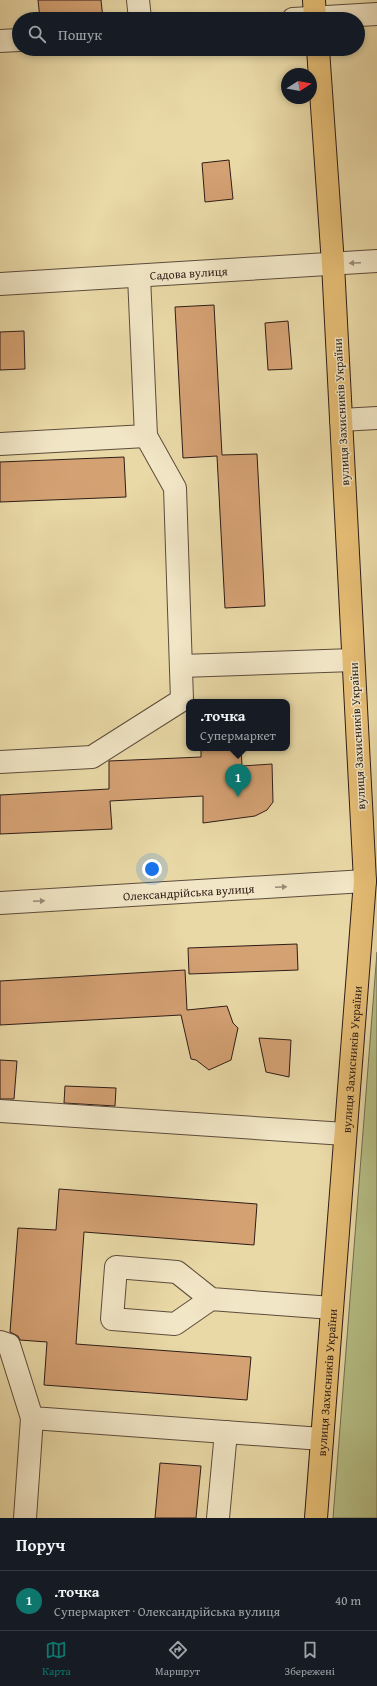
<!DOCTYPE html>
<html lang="uk">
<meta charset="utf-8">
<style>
body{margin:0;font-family:"Gentium Book Plus",serif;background:#242831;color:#f1f3f6}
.compass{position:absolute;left:281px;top:68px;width:36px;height:36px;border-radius:50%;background:#171b24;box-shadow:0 2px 6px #0003;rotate:79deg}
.you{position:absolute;left:152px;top:869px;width:14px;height:14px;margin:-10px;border:3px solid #fff;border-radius:50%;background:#1a73e8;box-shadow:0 0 0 6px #1a73e833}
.badge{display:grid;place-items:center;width:26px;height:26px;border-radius:50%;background:#0f766e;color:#fff;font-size:13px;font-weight:700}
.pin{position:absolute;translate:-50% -33px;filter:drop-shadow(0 1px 2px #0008)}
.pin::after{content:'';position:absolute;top:21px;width:14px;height:12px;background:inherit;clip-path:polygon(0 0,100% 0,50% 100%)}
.popup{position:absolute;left:186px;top:699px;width:104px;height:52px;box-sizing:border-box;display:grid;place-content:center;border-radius:8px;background:#171b24;filter:drop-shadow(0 1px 3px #0005);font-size:13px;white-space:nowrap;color:#9ea1a6}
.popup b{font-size:15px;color:#f1f3f6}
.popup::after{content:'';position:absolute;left:50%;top:100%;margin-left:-8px;border:8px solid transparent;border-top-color:#171b24}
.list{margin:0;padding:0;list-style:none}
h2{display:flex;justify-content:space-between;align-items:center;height:52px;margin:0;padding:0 16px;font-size:17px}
h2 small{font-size:13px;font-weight:400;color:#9ea1a6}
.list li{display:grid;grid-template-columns:26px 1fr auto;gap:12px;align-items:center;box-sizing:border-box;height:60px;padding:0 16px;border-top:1px solid #363941}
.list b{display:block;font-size:15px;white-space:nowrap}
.list p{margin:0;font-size:13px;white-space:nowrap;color:#9ea1a6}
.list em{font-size:13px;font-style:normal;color:#9ea1a6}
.icon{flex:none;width:22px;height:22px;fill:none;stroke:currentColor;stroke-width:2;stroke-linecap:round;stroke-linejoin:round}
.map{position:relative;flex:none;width:377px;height:1518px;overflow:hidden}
.search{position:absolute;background:#171b24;box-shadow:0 2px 6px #0003;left:12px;right:12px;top:12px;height:44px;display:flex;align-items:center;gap:10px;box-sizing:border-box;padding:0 14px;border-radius:22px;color:#9ea1a6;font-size:15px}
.sheet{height:112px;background:#171b24}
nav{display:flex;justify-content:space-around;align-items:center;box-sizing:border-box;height:56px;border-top:1px solid #363941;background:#171b24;font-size:11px;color:#9ea1a6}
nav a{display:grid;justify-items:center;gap:2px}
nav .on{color:#0f766e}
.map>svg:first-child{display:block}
.green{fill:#b6bf87;stroke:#726e4f}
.building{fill:#d4a173;stroke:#2e1d17}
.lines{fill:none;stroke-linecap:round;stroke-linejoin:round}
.minor-casing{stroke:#5d4c3b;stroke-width:24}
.major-casing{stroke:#2e1d17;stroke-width:24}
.minor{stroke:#f1e6c6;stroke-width:22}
.major{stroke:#e4bc74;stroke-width:22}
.oneway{fill:#998c77}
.labels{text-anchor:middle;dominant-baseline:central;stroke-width:3;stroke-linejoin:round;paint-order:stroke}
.street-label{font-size:12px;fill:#2e1d17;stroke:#f1e6c6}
</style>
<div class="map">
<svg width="377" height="1518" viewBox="0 0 377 1518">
<rect width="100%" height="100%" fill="#e9d9a7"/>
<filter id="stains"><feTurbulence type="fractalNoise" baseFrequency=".005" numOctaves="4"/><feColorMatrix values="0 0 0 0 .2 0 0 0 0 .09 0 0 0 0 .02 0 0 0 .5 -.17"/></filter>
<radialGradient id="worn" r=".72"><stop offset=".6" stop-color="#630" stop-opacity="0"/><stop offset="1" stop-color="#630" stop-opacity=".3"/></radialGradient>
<polygon class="green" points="377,952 377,1518 333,1518"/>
<g class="building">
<polygon points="38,0 101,0 103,19 40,19"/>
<polygon points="229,160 233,199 205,202 202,163"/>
<polygon points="214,305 222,455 257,454 265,606 225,608 217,456 183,458 175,307"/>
<polygon points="288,321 292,369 268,370 265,323"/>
<polygon points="24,331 25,369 0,370 0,332"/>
<polygon points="124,457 126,497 0,502 0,462"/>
<polygon points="201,748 241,748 242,766 272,764 273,802 267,810 255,816 203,823 203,796 110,801 112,829 0,834 0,795 109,789 109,761 201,757"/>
<polygon points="297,944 298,970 189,974 188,948"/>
<polygon points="185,970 187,1010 227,1006 233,1023 238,1028 231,1060 209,1070 196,1060 191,1059 181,1015 0,1025 0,981"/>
<polygon points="259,1038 291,1040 289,1077 266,1072"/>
<polygon points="0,1060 17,1061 14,1099 0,1099"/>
<polygon points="65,1086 116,1088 115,1106 64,1103"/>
<polygon points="59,1189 257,1204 254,1245 84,1232 76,1344 251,1357 247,1400 44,1385 47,1342 20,1340 18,1336 10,1332 18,1228 56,1230"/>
<polygon points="160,1463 201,1466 196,1518 155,1518"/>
</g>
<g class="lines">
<g class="minor-casing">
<g id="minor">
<polyline points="138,0 140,19"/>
<polyline points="293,19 377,14"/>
<polyline points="0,41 19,40"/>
<path id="s1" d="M0,284L377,261"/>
<polyline points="341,420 377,418"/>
<polyline points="0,444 146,436 139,276"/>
<polyline points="181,666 353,660"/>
<polyline points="0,762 92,757 182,700 175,488 146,436"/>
<path id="s2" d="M0,903L365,881"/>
<polyline points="0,1111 345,1134"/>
<polyline points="211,1299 175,1324 112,1319 116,1267 177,1272 211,1299 332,1308"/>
<polyline points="0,1342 9,1345 32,1418 322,1439"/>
<polyline points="25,1518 32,1418"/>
<polyline points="218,1518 226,1432"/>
</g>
</g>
<g class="major-casing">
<g id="major">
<polyline points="314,0 315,19"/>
<path id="s3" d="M316,1518L365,881L333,264L318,49"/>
</g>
</g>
<use href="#minor" class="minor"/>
<use href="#major" class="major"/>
</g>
<defs><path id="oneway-solid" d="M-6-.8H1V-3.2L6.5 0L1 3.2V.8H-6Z"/></defs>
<g class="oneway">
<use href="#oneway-solid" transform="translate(355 263) rotate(177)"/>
<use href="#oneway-solid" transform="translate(281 887) rotate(-3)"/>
<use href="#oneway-solid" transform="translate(39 901) rotate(-3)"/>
</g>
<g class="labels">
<g class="street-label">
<text stroke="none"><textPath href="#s1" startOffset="189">Садова вулиця</textPath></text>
<text transform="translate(341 412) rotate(-93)">вулиця Захисників України</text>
<text transform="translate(357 736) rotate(-93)">вулиця Захисників України</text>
<text stroke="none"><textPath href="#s2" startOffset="189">Олександрійська вулиця</textPath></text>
<text stroke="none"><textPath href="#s3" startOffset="460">вулиця Захисників України</textPath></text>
<text stroke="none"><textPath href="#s3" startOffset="136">вулиця Захисників України</textPath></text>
</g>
</g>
<rect width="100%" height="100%" filter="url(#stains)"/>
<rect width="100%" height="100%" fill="url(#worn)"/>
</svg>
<svg class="compass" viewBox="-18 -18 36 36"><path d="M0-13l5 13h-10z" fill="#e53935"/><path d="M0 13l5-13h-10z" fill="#9ea1a6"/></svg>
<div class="you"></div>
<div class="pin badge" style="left:238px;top:797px">1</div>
<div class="popup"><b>.точка</b>Супермаркет</div>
<div class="search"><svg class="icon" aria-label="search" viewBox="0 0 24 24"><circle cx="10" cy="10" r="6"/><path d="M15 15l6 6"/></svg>Пошук</div>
</div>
<section class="sheet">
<h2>Поруч<small></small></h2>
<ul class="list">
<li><span class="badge">1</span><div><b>.точка</b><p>Супермаркет · Олександрійська вулиця</p></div><em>40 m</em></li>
</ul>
</section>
<nav>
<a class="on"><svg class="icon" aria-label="map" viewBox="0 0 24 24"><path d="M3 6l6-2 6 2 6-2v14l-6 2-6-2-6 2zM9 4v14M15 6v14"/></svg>Карта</a>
<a><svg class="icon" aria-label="directions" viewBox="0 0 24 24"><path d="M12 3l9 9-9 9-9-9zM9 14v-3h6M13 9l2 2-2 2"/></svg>Маршрут</a>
<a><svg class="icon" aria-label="saved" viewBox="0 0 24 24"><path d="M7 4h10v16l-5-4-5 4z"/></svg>Збережені</a>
</nav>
